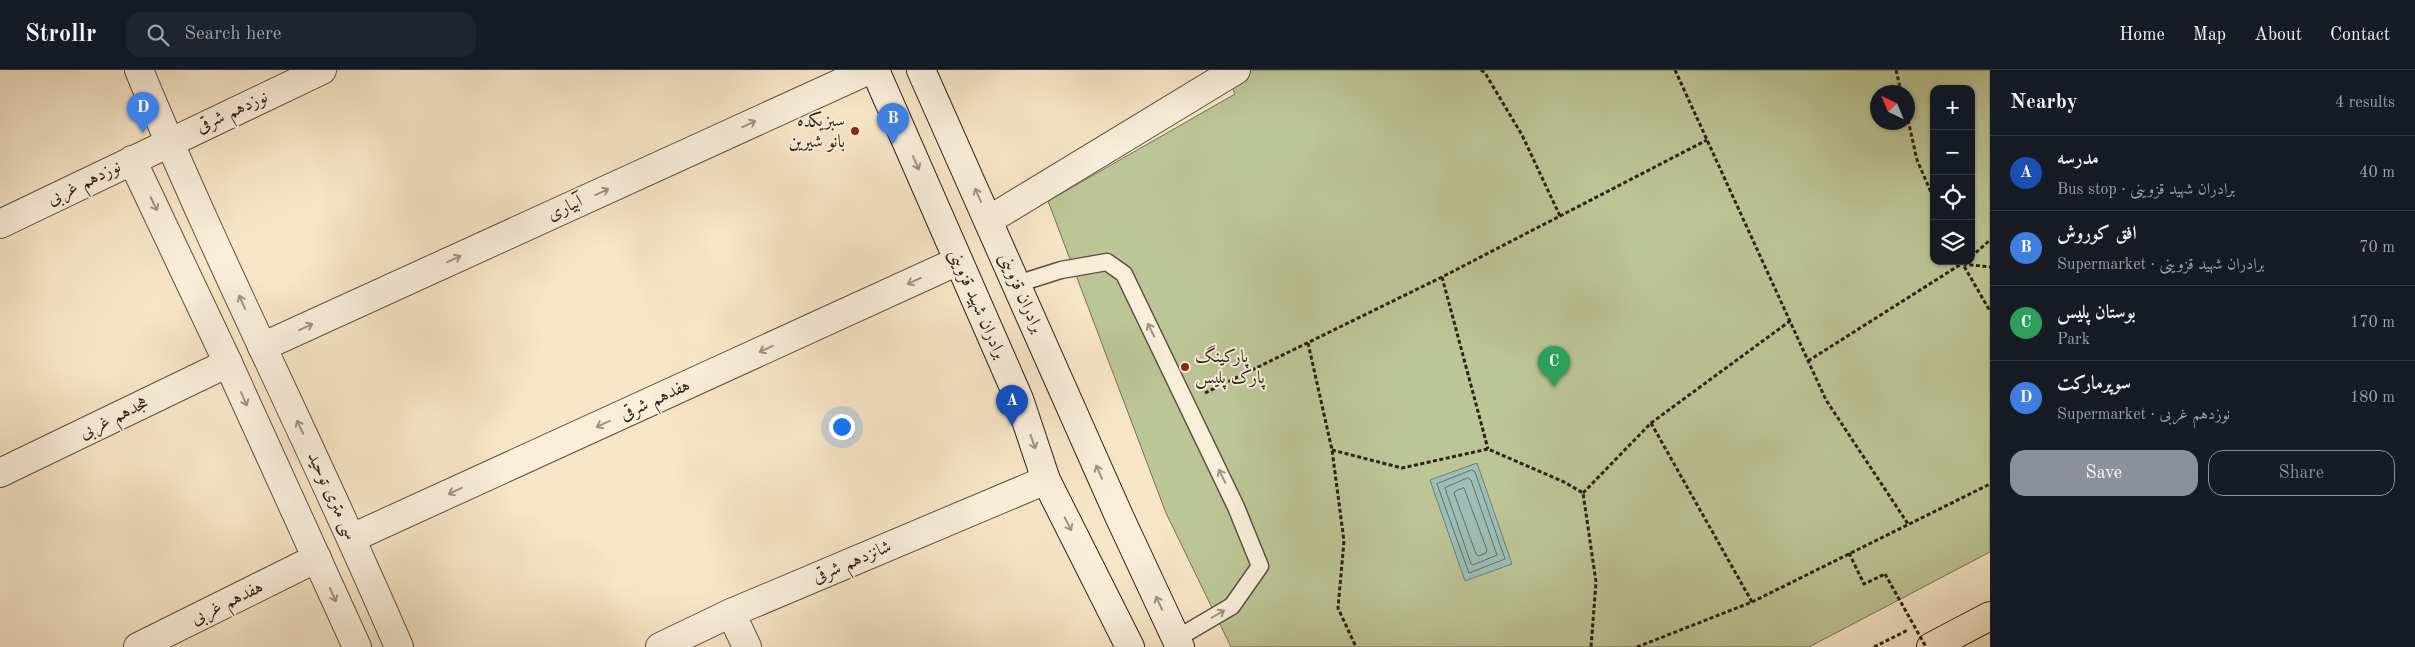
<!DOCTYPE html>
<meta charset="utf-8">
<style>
body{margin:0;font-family:"Old Standard TT",Amiri,serif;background:#20242c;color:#f1f3f6}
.controls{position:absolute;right:15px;top:15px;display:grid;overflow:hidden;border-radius:10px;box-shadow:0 1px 4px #0004}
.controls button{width:45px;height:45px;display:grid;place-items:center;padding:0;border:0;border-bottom:1px solid #363941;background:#171b24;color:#f1f3f6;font:25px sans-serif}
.compass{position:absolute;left:1870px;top:15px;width:45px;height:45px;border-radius:50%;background:#171b24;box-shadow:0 1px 4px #0004;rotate:316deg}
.you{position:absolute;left:841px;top:356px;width:18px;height:18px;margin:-12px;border:4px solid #fff;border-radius:50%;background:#1a73e8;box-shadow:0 0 0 8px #1a73e833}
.badge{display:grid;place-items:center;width:32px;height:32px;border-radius:50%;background:#8c9099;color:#fff;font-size:16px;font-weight:700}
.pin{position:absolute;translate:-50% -41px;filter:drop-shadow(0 1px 2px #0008)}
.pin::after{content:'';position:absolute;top:26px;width:18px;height:15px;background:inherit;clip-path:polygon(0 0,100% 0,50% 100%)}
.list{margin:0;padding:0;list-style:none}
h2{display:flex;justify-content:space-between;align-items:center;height:65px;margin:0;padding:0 20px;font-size:21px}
h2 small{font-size:16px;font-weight:400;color:#9ea1a6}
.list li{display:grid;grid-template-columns:32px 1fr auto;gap:15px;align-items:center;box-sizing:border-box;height:75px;padding:0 20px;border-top:1px solid #363941}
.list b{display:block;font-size:19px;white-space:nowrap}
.list p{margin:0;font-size:16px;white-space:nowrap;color:#9ea1a6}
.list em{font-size:16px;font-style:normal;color:#9ea1a6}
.actions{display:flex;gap:10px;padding:15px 20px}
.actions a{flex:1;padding:11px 0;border:1px solid #8c9099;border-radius:15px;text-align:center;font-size:18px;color:#8c9099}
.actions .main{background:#8c9099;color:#fff}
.icon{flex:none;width:28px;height:28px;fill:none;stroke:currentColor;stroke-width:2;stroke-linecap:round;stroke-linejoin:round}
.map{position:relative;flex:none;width:1990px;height:577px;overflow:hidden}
header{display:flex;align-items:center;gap:30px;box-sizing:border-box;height:70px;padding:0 25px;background:#171b24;border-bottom:1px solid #363941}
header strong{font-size:24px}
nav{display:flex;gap:28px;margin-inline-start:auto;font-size:18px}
.search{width:350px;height:45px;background:#20242c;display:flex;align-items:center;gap:12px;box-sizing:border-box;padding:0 18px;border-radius:15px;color:#9ea1a6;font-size:19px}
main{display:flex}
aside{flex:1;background:#171b24}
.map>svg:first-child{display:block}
.green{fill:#bcc595;stroke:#747254;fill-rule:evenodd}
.water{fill:#9dbfb7;stroke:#707f75}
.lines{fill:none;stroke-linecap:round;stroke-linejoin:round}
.shore{stroke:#646f65;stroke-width:1}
.lane-casing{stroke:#5e5040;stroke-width:19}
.street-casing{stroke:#5e5040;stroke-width:30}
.secondary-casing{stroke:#2c1f13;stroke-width:30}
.primary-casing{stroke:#2c1f13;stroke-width:30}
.path{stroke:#2c1f13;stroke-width:3;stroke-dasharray:4 2.5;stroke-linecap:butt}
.lane{stroke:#f9eeda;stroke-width:16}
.street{stroke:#f9eeda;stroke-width:28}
.secondary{stroke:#f9eeda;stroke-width:28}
.primary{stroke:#f6e5c6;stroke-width:28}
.path-bridge{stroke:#2c1f13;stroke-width:3;stroke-dasharray:4 2.5;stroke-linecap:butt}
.oneway{stroke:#9d9180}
.poi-dot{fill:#8f2418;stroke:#f9eeda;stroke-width:2}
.labels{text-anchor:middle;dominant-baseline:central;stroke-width:4;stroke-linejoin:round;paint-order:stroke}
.street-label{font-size:18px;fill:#2c1f13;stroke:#f9eeda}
.poi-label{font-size:18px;fill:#2c1f13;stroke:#f9eeda;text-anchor:end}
</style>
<header>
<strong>Strollr</strong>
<div class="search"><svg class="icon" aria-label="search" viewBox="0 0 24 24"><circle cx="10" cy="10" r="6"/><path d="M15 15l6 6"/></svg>Search here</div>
<nav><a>Home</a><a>Map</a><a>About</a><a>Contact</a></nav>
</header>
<main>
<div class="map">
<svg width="1990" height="577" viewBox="0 0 1990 577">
<rect width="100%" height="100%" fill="#f6e5c6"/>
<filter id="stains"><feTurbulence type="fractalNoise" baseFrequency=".004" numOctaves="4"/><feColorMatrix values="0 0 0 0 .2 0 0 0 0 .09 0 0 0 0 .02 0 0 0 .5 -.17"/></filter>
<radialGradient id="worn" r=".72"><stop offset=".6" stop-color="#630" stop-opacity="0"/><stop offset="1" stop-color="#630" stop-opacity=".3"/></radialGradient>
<path class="green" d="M1224,0H1990V482L1809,577H1231L1166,443L1048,131L1235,24ZM1934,19H1971V191H1934ZM1878,22H1908V52H1878Z"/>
<polygon class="water" points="1477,393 1512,494 1465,511 1430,410"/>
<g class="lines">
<g class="shore">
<polygon points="1472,400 1475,402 1505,489 1469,503 1437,414"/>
<polygon points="1468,408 1471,410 1497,485 1473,495 1471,494 1445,418"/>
<polygon points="1464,418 1487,480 1486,483 1479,486 1476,484 1454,423 1456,421"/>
</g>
<g class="lane-casing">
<polyline id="lane" points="1017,214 1061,200 1107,192 1124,204 1236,437 1260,496 1232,536 1176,569"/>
</g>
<g class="street-casing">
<g id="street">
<path d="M139,0C219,195 316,383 399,577"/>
<polyline points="132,90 228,293 357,577"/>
<polyline points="989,150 1236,0"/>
<polyline points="0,154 322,0"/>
<polyline points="262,277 869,0"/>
<polyline points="0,403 228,293"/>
<polyline points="352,468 958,191"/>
<polyline points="731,543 747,577"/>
<polyline points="138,577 317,488"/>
<polyline points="660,577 731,543 1046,410"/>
</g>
</g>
<g class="secondary-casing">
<g id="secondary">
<polyline points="875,0 1019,329 1046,410 1130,577"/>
<polyline points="921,0 1119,446 1180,577"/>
</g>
</g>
<g class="primary-casing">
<polyline id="primary" points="1931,577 1990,546"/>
</g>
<g class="path">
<polyline points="1481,0 1485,3 1522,65 1560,146"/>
<polyline points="1675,0 1826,330 1908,454"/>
<polyline points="1896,0 1901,22"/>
<polyline points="1908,50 1917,90 1934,129"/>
<polyline points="1971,187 1990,170"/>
<polyline points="1961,191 1990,241"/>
<polyline points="1963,194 1990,197"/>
<polyline points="1442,207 1488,379"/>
<polyline points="1308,273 1332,380 1344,471 1338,538 1356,577"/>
<polyline points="1808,291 1966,191"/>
<polyline points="1205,323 1442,207 1707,70"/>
<polyline points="1651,353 1752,532"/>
<polyline points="1332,380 1402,398 1488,379 1564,412 1583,423 1596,512 1591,577"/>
<polyline points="1583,423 1651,353 1790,251"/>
<polyline points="1849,483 1864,514 1885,504"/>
<polyline points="1637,577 1752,532 1990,414"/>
<polyline points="1874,577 1908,560"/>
</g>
<use href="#lane" class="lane"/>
<use href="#street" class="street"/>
<use href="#secondary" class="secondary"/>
<use href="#primary" class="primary"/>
<polyline class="path-bridge" points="1885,504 1926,577"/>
</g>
<defs><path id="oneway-shaft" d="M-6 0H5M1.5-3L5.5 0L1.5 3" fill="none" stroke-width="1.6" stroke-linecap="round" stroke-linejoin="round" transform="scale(1.25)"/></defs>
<g class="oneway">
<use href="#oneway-shaft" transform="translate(749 54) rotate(-25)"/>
<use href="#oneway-shaft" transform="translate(916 93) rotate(66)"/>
<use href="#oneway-shaft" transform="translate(602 122) rotate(-25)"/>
<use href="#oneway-shaft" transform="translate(978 125) rotate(-114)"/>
<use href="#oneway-shaft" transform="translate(154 134) rotate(64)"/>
<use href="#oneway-shaft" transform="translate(454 189) rotate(-25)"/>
<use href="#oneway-shaft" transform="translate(914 211) rotate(155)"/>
<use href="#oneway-shaft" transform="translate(242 232) rotate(-114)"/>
<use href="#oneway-shaft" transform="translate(306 257) rotate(-25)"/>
<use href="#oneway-shaft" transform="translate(1151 260) rotate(-116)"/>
<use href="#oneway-shaft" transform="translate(766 279) rotate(155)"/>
<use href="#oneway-shaft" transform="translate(244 329) rotate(66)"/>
<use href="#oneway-shaft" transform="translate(603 354) rotate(155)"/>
<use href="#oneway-shaft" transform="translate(300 357) rotate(-115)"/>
<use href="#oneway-shaft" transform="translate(1033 372) rotate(71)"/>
<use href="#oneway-shaft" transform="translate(1099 402) rotate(-114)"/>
<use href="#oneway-shaft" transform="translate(1222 406) rotate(-116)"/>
<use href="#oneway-shaft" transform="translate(455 421) rotate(155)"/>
<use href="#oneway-shaft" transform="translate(1068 454) rotate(63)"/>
<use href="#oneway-shaft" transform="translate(333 525) rotate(66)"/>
<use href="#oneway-shaft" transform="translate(1159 533) rotate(-115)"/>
<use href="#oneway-shaft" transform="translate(1218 544) rotate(-30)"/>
</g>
<g class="poi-dot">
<circle cx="855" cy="61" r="5"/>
<circle cx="1185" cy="297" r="5"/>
</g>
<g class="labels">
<g class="street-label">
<text transform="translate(232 42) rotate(-25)">نوزدهم شرقی</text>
<text transform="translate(84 113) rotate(-26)">نوزدهم غربی</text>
<text transform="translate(565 138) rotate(-25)">آبیاری</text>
<text transform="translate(1021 223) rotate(66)">برادران قزوینی</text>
<text transform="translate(977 234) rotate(66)">برادران شهید قزوینی</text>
<text transform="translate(655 330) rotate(-25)">هفدهم شرقی</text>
<text transform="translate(114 348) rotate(-26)">هجدهم غربی</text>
<text transform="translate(332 426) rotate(65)">سی متری توحید</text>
<text transform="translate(852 492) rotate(-23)">شانزدهم شرقی</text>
<text transform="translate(227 533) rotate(-26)">هفدهم غربی</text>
</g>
<g class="poi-label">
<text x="845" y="51">سبزیکده<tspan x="845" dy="21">بانو شیرین</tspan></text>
<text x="1195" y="287" text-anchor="start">پارکینگ<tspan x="1195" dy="21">پارک پلیس</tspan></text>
</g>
</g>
<rect width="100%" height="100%" filter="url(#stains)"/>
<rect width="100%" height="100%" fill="url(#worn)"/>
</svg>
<div class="controls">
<button>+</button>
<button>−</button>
<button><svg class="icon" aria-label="locate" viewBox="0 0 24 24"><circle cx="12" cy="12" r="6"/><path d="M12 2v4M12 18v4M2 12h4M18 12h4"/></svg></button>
<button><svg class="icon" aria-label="layers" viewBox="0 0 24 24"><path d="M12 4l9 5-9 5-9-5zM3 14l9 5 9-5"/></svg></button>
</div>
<svg class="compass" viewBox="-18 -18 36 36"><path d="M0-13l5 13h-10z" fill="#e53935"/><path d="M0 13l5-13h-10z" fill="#9ea1a6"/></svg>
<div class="you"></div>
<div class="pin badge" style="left:1012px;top:356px;background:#1a4fb4">A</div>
<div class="pin badge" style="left:893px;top:74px;background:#3f7fe0">B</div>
<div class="pin badge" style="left:1554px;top:317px;background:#2e9e5b">C</div>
<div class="pin badge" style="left:143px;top:63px;background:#3f7fe0">D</div>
</div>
<aside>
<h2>Nearby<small>4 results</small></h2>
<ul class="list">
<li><span class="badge" style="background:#1a4fb4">A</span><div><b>مدرسه</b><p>Bus stop · برادران شهید قزوینی</p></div><em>40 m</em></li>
<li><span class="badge" style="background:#3f7fe0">B</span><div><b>افق کوروش</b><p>Supermarket · برادران شهید قزوینی</p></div><em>70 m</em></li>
<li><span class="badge" style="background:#2e9e5b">C</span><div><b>بوستان پلیس</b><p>Park</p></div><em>170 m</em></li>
<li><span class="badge" style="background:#3f7fe0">D</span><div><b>سوپرمارکت</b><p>Supermarket · نوزدهم غربی</p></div><em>180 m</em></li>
</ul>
<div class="actions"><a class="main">Save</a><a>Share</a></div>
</aside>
</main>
